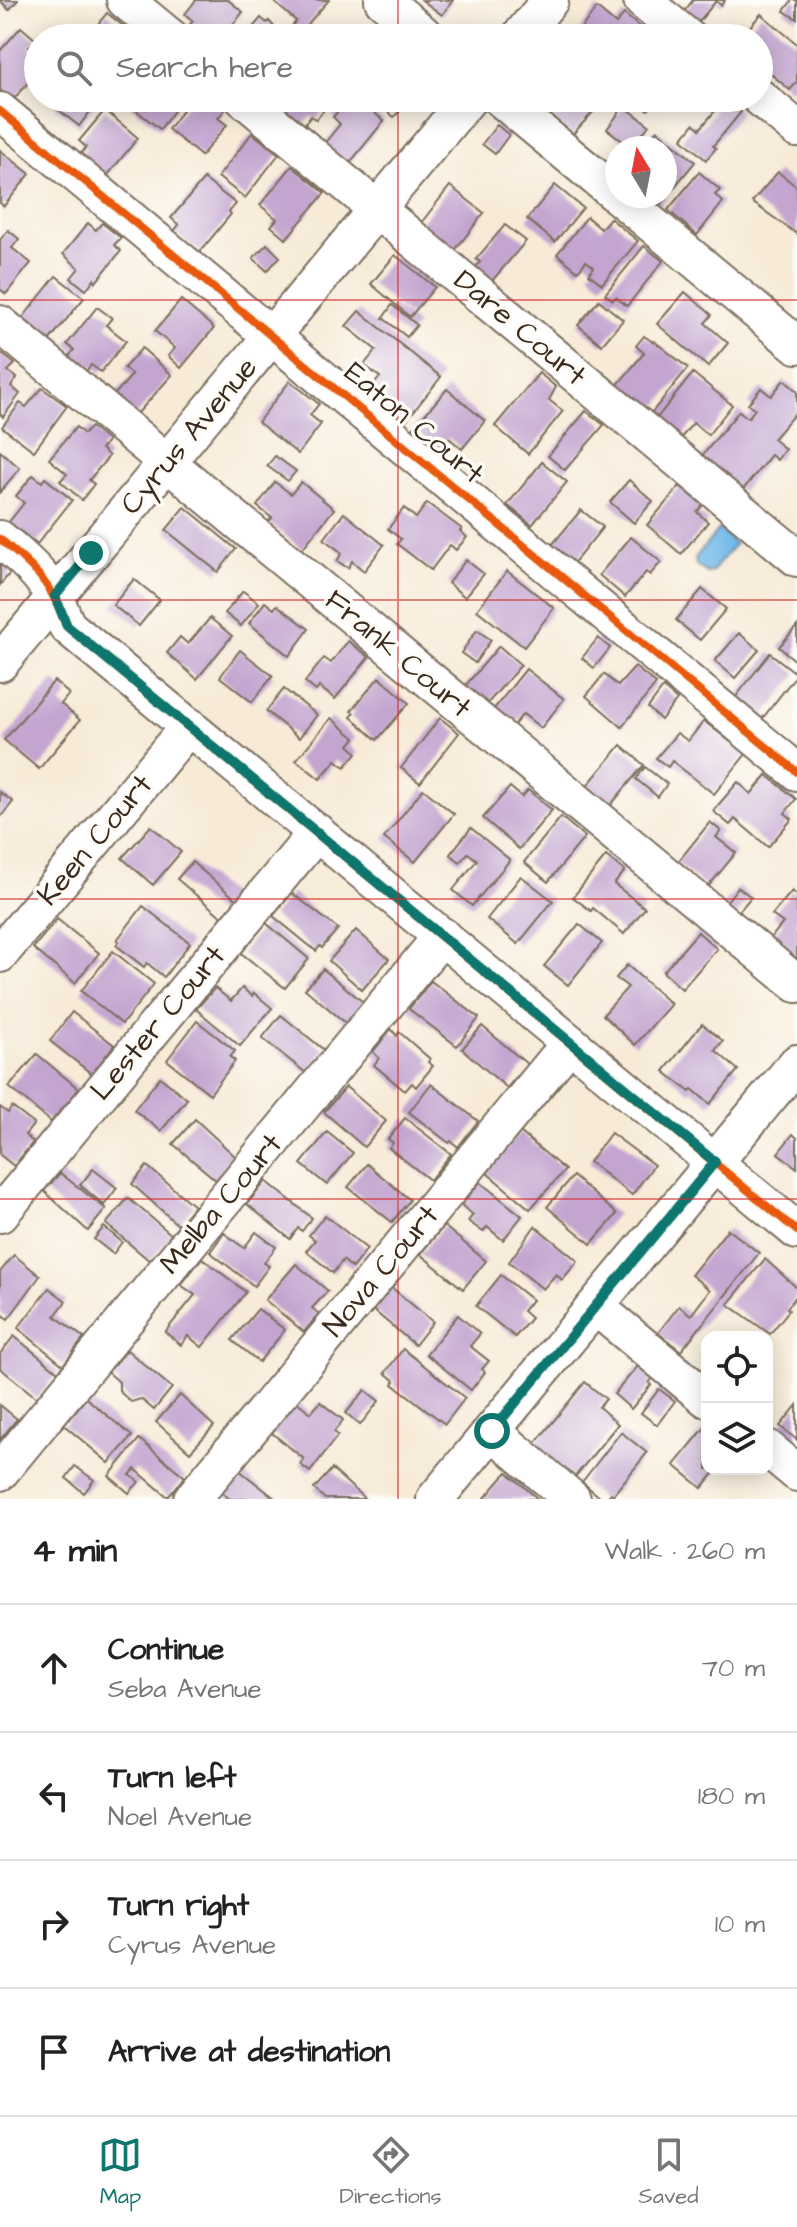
<!DOCTYPE html>
<meta charset="utf-8">
<style>
body{margin:0;font-family:"Architects Daughter",sans-serif;background:#f2f2f2;color:#222}
.controls{position:absolute;right:24px;bottom:24px;display:grid;overflow:hidden;border-radius:16px;box-shadow:0 4px 20px #0003}
.controls button{width:72px;height:72px;display:grid;place-items:center;padding:0;border:0;border-bottom:2px solid #e0e0e0;background:#fff;color:#222;font:40px sans-serif}
.compass{position:absolute;left:605px;top:136px;width:72px;height:72px;border-radius:50%;background:#fff;box-shadow:0 4px 20px #0003;rotate:350deg}
.stop{position:absolute;width:24px;height:24px;margin:-18px;border:6px solid #0f766e;border-radius:50%;background:#fff}
.stop.end{background:#0f766e;border-color:#fff;box-shadow:0 2px 8px #0008}
.list{margin:0;padding:0;list-style:none}
h2{display:flex;justify-content:space-between;align-items:center;height:104px;margin:0;padding:0 32px;font-size:34px}
h2 small{font-size:26px;font-weight:400;color:#767676}
.list li{display:grid;grid-template-columns:52px 1fr auto;gap:24px;align-items:center;box-sizing:border-box;height:128px;padding:0 32px;border-top:2px solid #e0e0e0}
.list b{display:block;font-size:30px;white-space:nowrap}
.list p{margin:0;font-size:26px;white-space:nowrap;color:#767676}
.list em{font-size:26px;font-style:normal;color:#767676}
.icon{flex:none;width:44px;height:44px;fill:none;stroke:currentColor;stroke-width:2;stroke-linecap:round;stroke-linejoin:round}
.map{position:relative;flex:none;width:797px;height:1499px;overflow:hidden}
.search{position:absolute;background:#fff;box-shadow:0 4px 20px #0003;left:24px;right:24px;top:24px;height:88px;display:flex;align-items:center;gap:20px;box-sizing:border-box;padding:0 28px;border-radius:44px;color:#767676;font-size:30px}
.sheet{height:616px;background:#fff}
nav{display:flex;justify-content:space-around;align-items:center;box-sizing:border-box;height:112px;border-top:2px solid #e0e0e0;background:#fff;font-size:22px;color:#767676}
nav a{display:grid;justify-items:center;gap:4px}
nav .on{color:#0f766e}
.map>svg:first-child{display:block}
.water{fill:#70b8e8;stroke:#567183;stroke-width:2}
.building{fill:#c3a5d0}
.lines{fill:none;stroke-linecap:round;stroke-linejoin:round}
.minor-casing{stroke:#7d6e5f;stroke-width:40}
.minor{stroke:#fff;stroke-width:36}
.cycleway-casing{stroke:#fdfcf7;stroke-width:13}
.cycleway{stroke:#e8590c;stroke-width:8}
.route{stroke:#0f766e;stroke-width:10}
.grid{fill:none;stroke:#d62828;stroke-width:2;stroke-opacity:0.55}
.labels{text-anchor:middle;dominant-baseline:central;stroke-width:7;stroke-linejoin:round;paint-order:stroke}
.street-label{font-size:30px;fill:#3b2a1e;stroke:#fdfcf7}
</style>
<div class="map">
<svg width="797" height="1499" viewBox="0 0 797 1499">
<rect width="100%" height="100%" fill="#fdfcf7"/>
<filter id="ink" filterUnits="userSpaceOnUse"><feTurbulence type="fractalNoise" baseFrequency=".0125" numOctaves="2"/><feDisplacementMap in="SourceGraphic" scale="16" xChannelSelector="R" yChannelSelector="G"/><feConvolveMatrix kernelMatrix="1 2 1 2 8 2 1 2 1" color-interpolation-filters="sRGB"/></filter>
<filter id="wash" filterUnits="userSpaceOnUse"><feTurbulence type="fractalNoise" baseFrequency=".006" numOctaves="4" result="noise"/><feDisplacementMap in="SourceGraphic" scale="32" xChannelSelector="R" yChannelSelector="G"/><feGaussianBlur stdDeviation="1.8" result="paint"/><feColorMatrix in="noise" values="0 0 0 0 0 0 0 0 0 0 0 0 0 0 0 0 0 1.4 0 .05"/><feComposite in="paint" operator="in"/></filter>
<g filter="url(#wash)">
<rect width="100%" height="100%" fill="#f7ebd8"/>
<polygon class="water" points="718,530 722,530 735,544 712,572 707,573 696,565 695,558"/>
<g id="blocks">
<g class="building">
<polygon points="0,0 18,0 9,10"/>
<polygon points="196,0 228,0 243,12 222,38 214,38 209,34 206,38 199,38 187,28 193,21 185,14"/>
<polygon points="275,0 329,0 298,35 290,29 296,21 274,2"/>
<polygon points="422,0 453,0 442,15"/>
<polygon points="693,0 725,0 721,5 716,1 697,24 683,13"/>
<polygon points="792,0 797,0 797,19 784,11"/>
<polygon points="597,8 616,24 624,14 649,35 646,38 583,38 577,33"/>
<polygon points="107,13 138,38 87,38"/>
<polygon points="761,14 797,44 797,82 790,90 759,64 759,38 740,38"/>
<polygon points="261,18 267,23 269,21 284,38 244,38"/>
<polygon points="21,27 36,40 29,47 38,56 38,72 12,101 0,90 0,51"/>
<polygon points="62,98 97,98 99,100 79,126 55,107"/>
<polygon points="127,98 172,98 170,101 177,107 160,129 124,101"/>
<polygon points="192,98 201,104 206,98 210,98 225,110 218,118 227,125 201,156 168,129"/>
<polygon points="285,98 327,98 323,103 327,106 316,120 311,116 302,127 278,106"/>
<polygon points="378,98 405,98 397,108 400,111 394,117 375,102"/>
<polygon points="529,98 579,98 594,111 572,135"/>
<polygon points="632,98 658,98 648,110"/>
<polygon points="716,98 725,98 741,112 713,146 716,148 706,160 682,139 694,124 700,129 715,111 709,106"/>
<polygon points="359,100 384,121 349,164 324,144 340,124 333,117 346,102 353,107"/>
<polygon points="624,106 649,125 632,148 607,129"/>
<polygon points="105,110 138,138 107,176 81,154 86,147 79,141"/>
<polygon points="497,125 509,135 495,154 482,144"/>
<polygon points="657,130 695,162 659,206 647,196 665,196 665,148 642,148"/>
<polygon points="252,133 279,154 245,198 218,177"/>
<polygon points="0,150 30,174 4,206 0,203"/>
<polygon points="292,166 325,193 286,239 271,226 277,219 260,205"/>
<polygon points="699,172 720,190 715,195 723,202 697,235 668,210"/>
<polygon points="778,172 797,187 797,234 752,202"/>
<polygon points="204,179 236,204 229,212 231,214 200,252 173,232 179,225 171,218"/>
<polygon points="555,185 583,208 555,242 527,219"/>
<polygon points="450,186 484,213 455,250 421,223"/>
<polygon points="587,217 601,229 610,218 638,241 602,284 589,274 594,267 586,261 578,271 557,254"/>
<polygon points="88,223 96,230 102,223 121,238 114,245 121,251 96,282 94,279 86,290 71,278 79,268 63,254"/>
<polygon points="505,225 526,241 491,282 475,268 480,262 476,259"/>
<polygon points="8,230 19,239 12,248 31,263 6,294 0,289 0,240"/>
<polygon points="267,244 280,257 267,271 253,258"/>
<polygon points="644,246 663,261 627,306 616,297 613,300 605,294"/>
<polygon points="395,255 435,287 410,317 371,284"/>
<polygon points="56,276 84,298 48,342 21,320"/>
<polygon points="685,292 712,315 705,323 728,343 708,367 657,324"/>
<polygon points="181,300 214,328 181,368 168,356 175,348 155,331"/>
<polygon points="599,300 623,320 602,345 578,325"/>
<polygon points="392,305 417,325 407,337 383,318"/>
<polygon points="97,307 112,318 106,325 126,341 101,372 91,365 85,373 67,359 74,350 67,344"/>
<polygon points="359,311 441,377 405,422 368,392 380,377 364,365 376,350 346,326"/>
<polygon points="644,336 653,342 654,341 688,368 649,416 615,388 644,353 636,346"/>
<polygon points="142,348 172,375 136,415 114,395 132,375 124,368"/>
<polygon points="0,352 15,364 8,371 17,378 11,386 20,394 3,417 0,414"/>
<polygon points="539,373 556,387 549,400 563,411 528,454 495,426"/>
<polygon points="693,373 732,405 708,435 693,423 680,439 656,419"/>
<polygon points="784,380 797,391 797,411 773,439 785,449 777,460 771,455 742,491 701,457 739,411 748,418 755,409 748,404 761,388 771,396"/>
<polygon points="290,381 319,404 310,415 321,424 298,454 258,422"/>
<polygon points="42,388 67,406 34,451 2,427 20,403 26,407"/>
<polygon points="447,389 485,421 462,449 449,438 439,450 413,428"/>
<polygon points="586,411 604,425 565,470 548,456"/>
<polygon points="76,427 84,434 91,427 108,441 101,449 109,456 89,480 94,484 82,500 60,481 67,474 49,459"/>
<polygon points="0,451 20,468 0,492"/>
<polygon points="275,456 296,471 288,481 267,466"/>
<polygon points="542,462 567,482 532,525 507,505"/>
<polygon points="33,475 42,482 45,478 72,500 37,544 9,522 24,503 16,496"/>
<polygon points="629,480 653,501 634,523 610,502"/>
<polygon points="275,482 291,494 301,482 334,509 302,549 268,522 272,518 257,506"/>
<polygon points="680,486 703,505 697,512 708,522 681,554 647,525"/>
<polygon points="427,503 462,529 460,531 467,537 456,550 450,545 431,570 397,544 401,539 388,529 404,508 416,518"/>
<polygon points="185,507 236,549 218,572 166,530"/>
<polygon points="581,510 603,527 573,564 551,546"/>
<polygon points="344,513 384,545 364,571 352,561 348,568 337,561 342,553 324,539"/>
<polygon points="631,537 661,562 650,575 646,572 625,597 599,575"/>
<polygon points="466,560 484,574 465,597 448,583"/>
<polygon points="0,564 10,573 0,585"/>
<polygon points="507,571 554,608 524,647 477,610"/>
<polygon points="134,579 160,600 139,626 113,605"/>
<polygon points="702,589 726,609 700,640 676,620"/>
<polygon points="243,591 259,603 241,626 225,613"/>
<polygon points="265,602 274,609 277,605 309,629 289,656 249,623"/>
<polygon points="210,618 232,636 197,679 167,653 180,637 188,644"/>
<polygon points="797,626 797,662 779,647"/>
<polygon points="477,630 491,640 475,663 461,653"/>
<polygon points="739,633 759,650 735,678 715,661"/>
<polygon points="598,638 610,648 594,668 582,658"/>
<polygon points="348,641 369,657 335,699 319,687 316,691 305,682 324,658 331,663"/>
<polygon points="499,646 521,665 487,704 465,686"/>
<polygon points="240,650 273,676 252,702 220,677"/>
<polygon points="770,653 797,674 762,719 735,698"/>
<polygon points="635,667 656,684 622,727 586,696 604,674 618,686"/>
<polygon points="526,669 564,699 541,728 523,714 513,726 493,710"/>
<polygon points="379,677 409,703 377,740 351,717 354,713 351,711"/>
<polygon points="54,681 69,694 61,704 80,720 39,769 4,740"/>
<polygon points="663,688 677,700 661,720 648,708"/>
<polygon points="284,689 317,715 299,738 266,711"/>
<polygon points="331,718 355,738 349,745 357,753 345,767 336,760 320,779 296,760"/>
<polygon points="440,718 459,733 420,783 401,768"/>
<polygon points="704,721 746,754 714,794 672,761 668,767 656,758 677,733 688,741"/>
<polygon points="621,745 644,765 609,807 586,787"/>
<polygon points="645,767 667,784 658,797 636,779"/>
<polygon points="767,775 796,799 785,813 792,819 768,847 735,819 730,825 713,811 738,782 751,794"/>
<polygon points="510,787 522,797 528,790 552,810 519,849 483,818"/>
<polygon points="423,789 454,814 415,862 384,838"/>
<polygon points="0,792 13,802 0,818"/>
<polygon points="561,817 585,837 548,882 524,862"/>
<polygon points="710,822 721,831 716,837 736,853 707,888 677,863"/>
<polygon points="151,826 181,852 153,885 122,858"/>
<polygon points="471,828 510,860 472,906 453,890 477,860 468,853 460,862 450,854"/>
<polygon points="606,856 625,871 614,884 645,908 624,934 593,908 591,911 573,897"/>
<polygon points="192,862 237,900 222,917 177,879"/>
<polygon points="521,876 553,901 518,944 487,919"/>
<polygon points="738,887 751,897 736,915 723,906"/>
<polygon points="792,891 797,895 797,961 770,939 783,923 772,915"/>
<polygon points="292,893 338,929 322,948 320,946 316,951 273,916"/>
<polygon points="143,906 190,943 164,977 147,963 144,967 116,945 119,941 117,940"/>
<polygon points="57,919 99,953 75,983 33,948"/>
<polygon points="266,923 309,959 285,988 241,953"/>
<polygon points="579,924 602,943 568,985 544,966"/>
<polygon points="356,930 389,959 362,990 329,961"/>
<polygon points="698,932 717,949 682,989 663,972"/>
<polygon points="113,951 154,984 122,1024 81,991"/>
<polygon points="627,965 671,1004 635,1045 603,1015 628,987 616,978"/>
<polygon points="323,969 364,1003 347,1024 305,989"/>
<polygon points="431,981 479,1018 457,1046 409,1009"/>
<polygon points="215,988 231,1001 242,988 252,996 254,993 272,1008 240,1046 196,1009"/>
<polygon points="72,1012 114,1045 92,1074 50,1041"/>
<polygon points="281,1015 324,1050 306,1073 262,1038"/>
<polygon points="197,1021 235,1051 230,1057 235,1061 210,1094 167,1060"/>
<polygon points="702,1024 723,1041 715,1050 738,1070 710,1104 692,1089 690,1092 664,1071"/>
<polygon points="482,1026 527,1064 507,1088 462,1049"/>
<polygon points="391,1029 397,1036 399,1032 430,1059 428,1062 433,1066 416,1087 412,1083 405,1091 374,1065 379,1058 373,1052"/>
<polygon points="37,1054 79,1089 51,1122 9,1087"/>
<polygon points="160,1077 187,1099 161,1131 134,1110"/>
<polygon points="431,1084 478,1121 458,1147 451,1141 449,1143 409,1112"/>
<polygon points="346,1087 386,1121 364,1147 324,1112"/>
<polygon points="0,1107 8,1113 12,1107 34,1124 25,1135 33,1142 14,1166 0,1155"/>
<polygon points="405,1118 451,1154 430,1180 389,1148 393,1143 388,1139"/>
<polygon points="195,1119 236,1157 216,1180 173,1144"/>
<polygon points="327,1132 353,1153 327,1185 301,1164"/>
<polygon points="520,1132 565,1170 530,1209 487,1173"/>
<polygon points="611,1133 654,1165 632,1195 589,1162"/>
<polygon points="793,1134 797,1138 797,1168 778,1153"/>
<polygon points="367,1164 410,1200 392,1222 348,1187"/>
<polygon points="147,1166 194,1206 178,1225 132,1184"/>
<polygon points="93,1169 117,1188 104,1205 80,1185"/>
<polygon points="60,1173 106,1209 88,1231 44,1191"/>
<polygon points="573,1176 617,1214 591,1244 547,1207"/>
<polygon points="266,1181 312,1218 302,1231 298,1228 290,1239 247,1204"/>
<polygon points="480,1182 522,1216 503,1240 487,1227 483,1232 468,1221 473,1215 461,1205"/>
<polygon points="128,1198 172,1235 150,1261 106,1224"/>
<polygon points="325,1215 367,1249 352,1268 343,1260 333,1273 306,1251 315,1240 309,1235"/>
<polygon points="444,1226 486,1261 463,1289 420,1254"/>
<polygon points="535,1226 578,1261 562,1280 556,1274 543,1289 509,1262"/>
<polygon points="104,1227 122,1242 113,1254 94,1239"/>
<polygon points="728,1229 759,1253 681,1351 658,1333 679,1306 691,1315 710,1290 691,1275"/>
<polygon points="256,1232 276,1247 264,1263 269,1266 254,1286 210,1252 224,1233 244,1248"/>
<polygon points="14,1255 40,1276 8,1319 0,1312 0,1272"/>
<polygon points="202,1258 246,1292 202,1347 188,1336 181,1345 165,1332 195,1295 181,1285"/>
<polygon points="765,1259 797,1288 797,1295 787,1308 789,1310 770,1334 728,1304"/>
<polygon points="296,1264 328,1291 312,1308 319,1314 304,1332 265,1300"/>
<polygon points="501,1275 532,1300 523,1311 531,1318 515,1337 476,1306"/>
<polygon points="391,1287 433,1322 415,1345 373,1310"/>
<polygon points="49,1288 66,1301 55,1316 84,1338 63,1365 18,1328"/>
<polygon points="258,1309 285,1330 259,1362 232,1340"/>
<polygon points="458,1315 480,1334 470,1346 489,1361 482,1369 485,1372 471,1390 426,1354"/>
<polygon points="14,1336 58,1372 37,1398 0,1368 0,1354"/>
<polygon points="403,1349 465,1398 445,1424 393,1384 395,1381 385,1373"/>
<polygon points="127,1350 172,1388 154,1410 141,1399 131,1402 119,1391 119,1382 108,1372"/>
<polygon points="638,1366 653,1378 649,1383 651,1385 631,1409 614,1394"/>
<polygon points="585,1382 606,1399 599,1407 618,1424 574,1478 534,1445"/>
<polygon points="659,1389 675,1401 657,1425 641,1413"/>
<polygon points="365,1390 379,1401 360,1425 346,1413"/>
<polygon points="180,1395 214,1426 190,1452 156,1422"/>
<polygon points="86,1398 132,1436 109,1463 64,1425"/>
<polygon points="296,1401 311,1413 320,1402 343,1420 334,1432 338,1435 310,1472 300,1464 304,1459 272,1433"/>
<polygon points="0,1405 17,1419 0,1440"/>
<polygon points="797,1405 797,1440 780,1426"/>
<polygon points="707,1425 707,1469 718,1469 702,1488 674,1465"/>
<polygon points="621,1432 647,1453 613,1495 611,1493 606,1499 602,1499 582,1482"/>
<polygon points="139,1439 185,1477 168,1497 135,1469 130,1475 139,1482 129,1493 109,1476"/>
<polygon points="75,1466 94,1480 84,1493 66,1478"/>
<polygon points="332,1469 365,1499 325,1499 314,1489"/>
<polygon points="239,1470 276,1499 230,1499 222,1493"/>
<polygon points="507,1472 538,1499 484,1499"/>
</g>
</g>
</g>
<g filter="url(#ink)">
<use href="#blocks" fill-opacity="0" stroke="#7d6e5f" stroke-width="2"/>
<g class="lines">
<g class="minor-casing">
<g id="minor">
<polyline points="125,0 171,38"/>
<polyline points="383,0 428,38"/>
<polyline points="642,0 688,38"/>
<polyline points="519,38 550,0"/>
<polyline points="759,97 797,129"/>
<polyline points="243,98 797,558"/>
<polyline points="500,98 617,195"/>
<polyline points="0,111 797,772"/>
<polyline points="618,196 797,345"/>
<polyline points="0,324 797,984"/>
<path d="M0,539C36,569 50,582 67,626L797,1231"/>
<polyline points="0,663 469,98"/>
<polyline points="0,954 189,726"/>
<polyline points="0,1214 317,832"/>
<polyline points="596,1307 707,1399"/>
<polyline points="492,1431 572,1499"/>
<polyline points="767,1448 797,1473"/>
<polyline points="0,1472 442,936"/>
<polyline points="192,1499 570,1043"/>
<polyline points="435,1499 797,1063"/>
</g>
</g>
<use href="#minor" class="minor"/>
<g class="cycleway-casing">
<g id="cycleway">
<polyline points="0,111 797,772"/>
<path d="M0,539C36,569 50,582 67,626L797,1231"/>
</g>
</g>
<use href="#cycleway" class="cycleway"/>
</g>
</g>
<g class="lines" filter="url(#ink)">
<polyline class="route" points="91,553 55,596 67,626 715,1162 492,1431"/>
</g>
<path class="grid" d="M398,0V38M398,98V1499M0,300H797M0,600H797M0,899H797M0,1199H797"/>
<g class="labels">
<g class="street-label">
<text transform="translate(520 328) rotate(40)">Dare Court</text>
<text transform="translate(414 423) rotate(40)">Eaton Court</text>
<text transform="translate(189 436) rotate(-50)">Cyrus Avenue</text>
<text transform="translate(398 654) rotate(40)">Frank Court</text>
<text transform="translate(95 840) rotate(-50)">Keen Court</text>
<text transform="translate(158 1023) rotate(-50)">Lester Court</text>
<text transform="translate(221 1204) rotate(-50)">Melba Court</text>
<text transform="translate(381 1271) rotate(-50)">Nova Court</text>
</g>
</g>
</svg>
<div class="controls">
<button><svg class="icon" aria-label="locate" viewBox="0 0 24 24"><circle cx="12" cy="12" r="6"/><path d="M12 2v4M12 18v4M2 12h4M18 12h4"/></svg></button>
<button><svg class="icon" aria-label="layers" viewBox="0 0 24 24"><path d="M12 4l9 5-9 5-9-5zM3 14l9 5 9-5"/></svg></button>
</div>
<svg class="compass" viewBox="-18 -18 36 36"><path d="M0-13l5 13h-10z" fill="#e53935"/><path d="M0 13l5-13h-10z" fill="#767676"/></svg>
<div class="stop" style="left:492px;top:1431px"></div>
<div class="stop end" style="left:91px;top:553px"></div>
<div class="search"><svg class="icon" aria-label="search" viewBox="0 0 24 24"><circle cx="10" cy="10" r="6"/><path d="M15 15l6 6"/></svg>Search here</div>
</div>
<section class="sheet">
<h2>4 min<small>Walk · 260 m</small></h2>
<ul class="list">
<li><svg class="icon" aria-label="ahead" viewBox="0 0 24 24"><path d="M12 20V5M6 11l6-6 6 6"/></svg><div><b>Continue</b><p>Seba Avenue</p></div><em>70 m</em></li>
<li><svg class="icon" aria-label="left" viewBox="0 0 24 24"><path d="M17 20v-9H6M10 6l-5 5 5 5"/></svg><div><b>Turn left</b><p>Noel Avenue</p></div><em>180 m</em></li>
<li><svg class="icon" aria-label="right" viewBox="0 0 24 24"><path d="M7 20v-9h11M14 6l5 5-5 5"/></svg><div><b>Turn right</b><p>Cyrus Avenue</p></div><em>10 m</em></li>
<li><svg class="icon" aria-label="arrive" viewBox="0 0 24 24"><path d="M6 21V4h12l-3 4 3 4H6"/></svg><div><b>Arrive at destination</b></div></li>
</ul>
</section>
<nav>
<a class="on"><svg class="icon" aria-label="map" viewBox="0 0 24 24"><path d="M3 6l6-2 6 2 6-2v14l-6 2-6-2-6 2zM9 4v14M15 6v14"/></svg>Map</a>
<a><svg class="icon" aria-label="directions" viewBox="0 0 24 24"><path d="M12 3l9 9-9 9-9-9zM9 14v-3h6M13 9l2 2-2 2"/></svg>Directions</a>
<a><svg class="icon" aria-label="saved" viewBox="0 0 24 24"><path d="M7 4h10v16l-5-4-5 4z"/></svg>Saved</a>
</nav>
